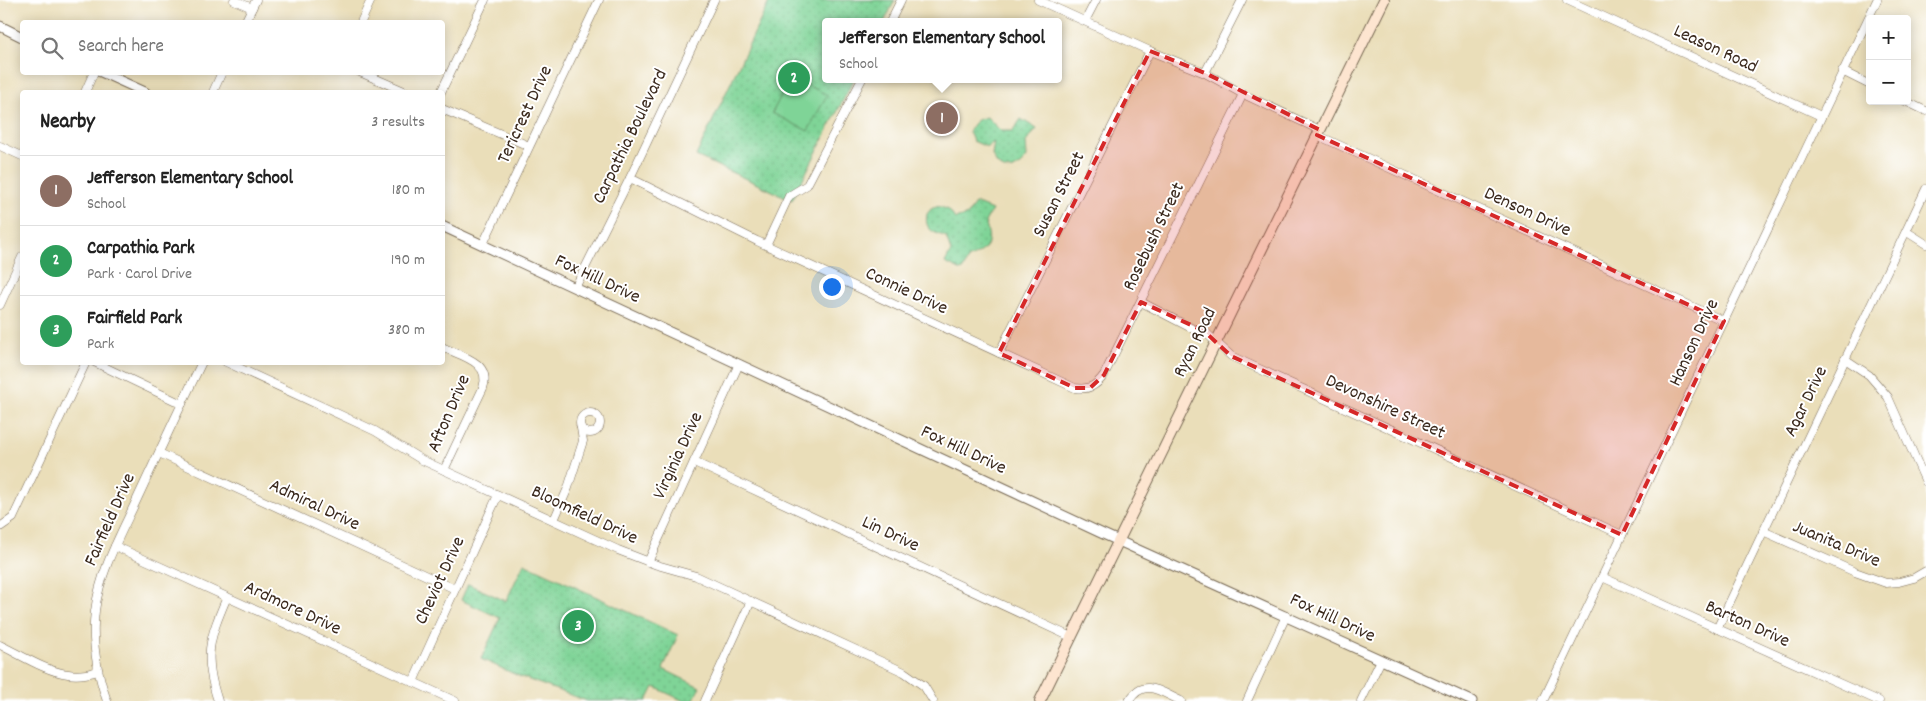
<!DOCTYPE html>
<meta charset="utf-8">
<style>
body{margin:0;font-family:Dekko,sans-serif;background:#f6f6f6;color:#222}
.controls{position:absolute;right:15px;top:15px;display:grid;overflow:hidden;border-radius:5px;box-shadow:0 2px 12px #0003}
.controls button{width:45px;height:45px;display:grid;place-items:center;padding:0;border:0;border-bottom:1px solid #e0e0e0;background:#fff;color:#222;font:25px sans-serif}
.you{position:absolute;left:831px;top:286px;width:18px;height:18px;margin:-12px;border:4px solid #fff;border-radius:50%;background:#1a73e8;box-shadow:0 0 0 8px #1a73e833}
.badge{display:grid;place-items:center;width:32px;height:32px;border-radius:50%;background:#1f6fb2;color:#fff;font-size:16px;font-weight:700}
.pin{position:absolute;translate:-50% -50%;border:2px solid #fff;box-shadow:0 1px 5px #0006}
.popup{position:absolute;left:822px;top:18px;width:240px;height:65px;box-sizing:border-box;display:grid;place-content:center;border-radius:5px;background:#fff;filter:drop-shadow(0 1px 4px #0005);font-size:16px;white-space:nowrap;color:#767676}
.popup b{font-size:19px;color:#222}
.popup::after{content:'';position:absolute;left:50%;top:100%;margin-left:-10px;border:10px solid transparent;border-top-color:#fff}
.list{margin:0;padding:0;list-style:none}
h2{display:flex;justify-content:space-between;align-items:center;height:65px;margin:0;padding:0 20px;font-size:21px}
h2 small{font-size:16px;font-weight:400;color:#767676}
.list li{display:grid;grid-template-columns:32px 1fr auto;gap:15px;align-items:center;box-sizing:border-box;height:70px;padding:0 20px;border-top:1px solid #e0e0e0}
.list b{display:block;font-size:19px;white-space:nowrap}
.list p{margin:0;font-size:16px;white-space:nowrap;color:#767676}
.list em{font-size:16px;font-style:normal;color:#767676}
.icon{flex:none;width:28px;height:28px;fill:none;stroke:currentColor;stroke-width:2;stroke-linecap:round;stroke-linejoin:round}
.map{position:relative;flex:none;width:1926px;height:701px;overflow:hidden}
.search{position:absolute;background:#fff;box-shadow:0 2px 12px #0003;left:20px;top:20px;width:425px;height:55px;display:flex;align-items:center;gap:12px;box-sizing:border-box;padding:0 18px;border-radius:5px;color:#767676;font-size:19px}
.panel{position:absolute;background:#fff;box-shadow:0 2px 12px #0003;left:20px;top:90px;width:425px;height:275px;border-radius:5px}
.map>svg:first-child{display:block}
.green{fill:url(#green-dots);stroke:#5d7f5a}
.pitch{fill:#7fd497;stroke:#5d7f5a}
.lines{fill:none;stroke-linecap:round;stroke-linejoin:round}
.minor-casing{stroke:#786954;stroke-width:9}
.tertiary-casing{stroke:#786954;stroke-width:11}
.secondary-casing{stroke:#786954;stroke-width:12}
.minor{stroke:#fff;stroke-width:8}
.tertiary{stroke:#fff;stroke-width:9}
.secondary{stroke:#fde5d0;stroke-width:10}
.marked{fill:#d62828;fill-opacity:0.2;stroke:#d62828;stroke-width:4;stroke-dasharray:10 6;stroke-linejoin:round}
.labels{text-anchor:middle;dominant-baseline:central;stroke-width:4;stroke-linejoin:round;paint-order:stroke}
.street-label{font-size:19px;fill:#3b2a1e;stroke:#fff}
</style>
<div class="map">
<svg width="1926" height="701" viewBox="0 0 1926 701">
<defs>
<pattern id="green-dots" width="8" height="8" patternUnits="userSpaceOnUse" patternTransform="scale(1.25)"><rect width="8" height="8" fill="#7fd497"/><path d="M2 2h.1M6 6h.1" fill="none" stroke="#6fb682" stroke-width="1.8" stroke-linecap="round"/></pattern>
</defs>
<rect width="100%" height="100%" fill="#fff"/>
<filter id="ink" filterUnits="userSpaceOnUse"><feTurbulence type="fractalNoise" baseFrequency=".02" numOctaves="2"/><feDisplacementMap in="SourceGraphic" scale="10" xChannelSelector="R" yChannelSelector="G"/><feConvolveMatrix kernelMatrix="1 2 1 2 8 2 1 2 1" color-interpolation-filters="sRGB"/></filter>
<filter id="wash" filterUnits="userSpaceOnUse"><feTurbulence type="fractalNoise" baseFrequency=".0096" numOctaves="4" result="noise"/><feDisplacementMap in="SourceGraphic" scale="20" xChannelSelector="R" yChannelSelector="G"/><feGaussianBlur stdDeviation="1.12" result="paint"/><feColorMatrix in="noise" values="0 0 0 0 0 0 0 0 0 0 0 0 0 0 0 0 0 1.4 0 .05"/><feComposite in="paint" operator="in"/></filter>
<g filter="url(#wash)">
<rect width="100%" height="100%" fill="#eadeb9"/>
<g class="green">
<polygon points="770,0 895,0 884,22 826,22 826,79 854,79 792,200 696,156"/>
<path d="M987,117L1001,131H1013L1021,119L1037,129L1026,142L1027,157C1021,166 1010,175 999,166C996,164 994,158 992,155L994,142L987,147L973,141L969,132C973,122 977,119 987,117Z"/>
<path d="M975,203L992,210L985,222C993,245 988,249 968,259L962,271L945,263L951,251L946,237C933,232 924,230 927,214L931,209L938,206L949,210L955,219L968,215Z"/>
<polygon points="524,563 678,635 663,669 700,687 693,701 684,701 654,687 647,701 587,701 521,677 481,659 500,618 461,600 468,584 506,601"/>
</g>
<polygon class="pitch" points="791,77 827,95 808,131 772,113"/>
</g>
<g filter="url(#ink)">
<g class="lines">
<g class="minor-casing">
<g id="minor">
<polyline points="234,0 252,8"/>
<polyline points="1038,0 1150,51 1205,73 1243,94 1320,130"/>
<polyline points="1567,0 1821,116"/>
<polyline points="1085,21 1096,0"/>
<polyline points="245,22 256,0"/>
<polyline points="361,22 371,0"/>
<polyline points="890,22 901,0"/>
<polyline points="1842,71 1870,85"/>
<polyline points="360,72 406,92"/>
<polyline points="1205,73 1242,0"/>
<polyline points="85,92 94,72"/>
<polyline points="213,92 222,72"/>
<polyline points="441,92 485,0"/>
<polyline points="1905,101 1926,111"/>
<polyline points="442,109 529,146"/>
<polyline points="1317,135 1724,321"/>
<polyline points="0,146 22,156"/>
<path d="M630,178L757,241L1075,388C1089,390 1096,386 1104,375L1243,94"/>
<polyline points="1907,232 1926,244"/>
<polyline points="483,244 599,0"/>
<polyline points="766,245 789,196 807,185 862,79"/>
<polyline points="575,288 630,178 714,0"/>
<polyline points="1141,302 1199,332 1204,331 1231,356 1622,535"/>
<polyline points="0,305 22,257"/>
<path d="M442,347C461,356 492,362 483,388L444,470"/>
<polyline points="999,353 1150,51"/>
<polyline points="1845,359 1869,375 1888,397 1926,482"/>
<polyline points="94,362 182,404"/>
<polyline points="226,362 375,431 422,460 618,550 657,565 696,576 904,672 924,686 933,701"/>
<circle cx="590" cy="423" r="10"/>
<polyline points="159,453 455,589"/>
<polyline points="694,462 1071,637"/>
<polyline points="554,520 568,488 583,441 581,428"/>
<polyline points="0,527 13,518 86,362"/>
<polyline points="1763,531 1855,572 1886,583 1899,582 1914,578 1926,571"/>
<polyline points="115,546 455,701"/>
<polyline points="648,562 739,364"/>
<polyline points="1602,577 1879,701"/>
<polyline points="1717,629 1926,189"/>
<path d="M0,645C19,654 47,672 68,674C78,676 88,674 98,671"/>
<polyline points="413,682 498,495"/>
<path d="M107,701C97,672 91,642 95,611C100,570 121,534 138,497C159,452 180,407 202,362"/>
<path d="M218,701C203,656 209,639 227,597"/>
<polyline points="705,701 751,601"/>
<path d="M1129,701C1144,677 1161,692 1181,701"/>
<polyline points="1247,701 1286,616"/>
<polyline points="1361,701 1381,660"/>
<polyline points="1543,701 1877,0"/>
</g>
</g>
<g class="tertiary-casing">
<g id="tertiary">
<polyline points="0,26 22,37"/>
<polyline points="101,72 145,92"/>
<polyline points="442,226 1101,533 1472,701"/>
</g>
</g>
<g class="secondary-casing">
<polyline id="secondary" points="1040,701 1384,0"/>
</g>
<use href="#minor" class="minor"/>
<use href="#tertiary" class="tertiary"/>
<use href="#secondary" class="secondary"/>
</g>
</g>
<path class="marked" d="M1150,51L1205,73L1320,130L1317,135L1724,321L1622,535L1231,356L1204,331L1141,302L1104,375L1090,388H1075L999,353Z"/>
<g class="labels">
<g class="street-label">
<text transform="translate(1715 50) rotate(25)">Leason Road</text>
<text transform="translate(526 115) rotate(-65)">Tericrest Drive</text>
<text transform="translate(631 137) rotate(-64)">Carpathia Boulevard</text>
<text transform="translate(1060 195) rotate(-63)">Susan Street</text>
<text transform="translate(1527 213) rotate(25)">Denson Drive</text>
<text transform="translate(1155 237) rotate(-64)">Rosebush Street</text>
<text transform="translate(597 280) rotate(25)">Fox Hill Drive</text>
<text transform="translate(906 292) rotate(25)">Connie Drive</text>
<text transform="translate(1196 343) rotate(-64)">Ryan Road</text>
<text transform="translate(1695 343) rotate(-65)">Hanson Drive</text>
<text transform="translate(1807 402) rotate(-64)">Agar Drive</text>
<text transform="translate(1385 408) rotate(25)">Devonshire Street</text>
<text transform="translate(450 414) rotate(-67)">Afton Drive</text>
<text transform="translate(963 451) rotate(25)">Fox Hill Drive</text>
<text transform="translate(679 456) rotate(-65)">Virginia Drive</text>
<text transform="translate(314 506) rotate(25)">Admiral Drive</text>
<text transform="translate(584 516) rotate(25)">Bloomfield Drive</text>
<text transform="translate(111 520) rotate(-66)">Fairfield Drive</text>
<text transform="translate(890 535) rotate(25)">Lin Drive</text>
<text transform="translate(1836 545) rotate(23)">Juanita Drive</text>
<text transform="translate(441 581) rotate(-65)">Cheviot Drive</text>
<text transform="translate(292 609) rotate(25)">Ardmore Drive</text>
<text transform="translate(1332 619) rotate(25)">Fox Hill Drive</text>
<text transform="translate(1747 625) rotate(24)">Barton Drive</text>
</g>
</g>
</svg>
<div class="controls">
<button>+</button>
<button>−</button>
</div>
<div class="you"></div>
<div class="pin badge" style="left:942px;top:118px;background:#8d6e63">1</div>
<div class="popup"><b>Jefferson Elementary School</b>School</div>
<div class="pin badge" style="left:794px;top:78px;background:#2e9e5b">2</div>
<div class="pin badge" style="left:578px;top:626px;background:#2e9e5b">3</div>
<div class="search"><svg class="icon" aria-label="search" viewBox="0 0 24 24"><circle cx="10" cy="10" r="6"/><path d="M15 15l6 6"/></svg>Search here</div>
<section class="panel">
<h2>Nearby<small>3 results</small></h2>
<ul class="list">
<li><span class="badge" style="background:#8d6e63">1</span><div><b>Jefferson Elementary School</b><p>School</p></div><em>180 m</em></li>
<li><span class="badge" style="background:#2e9e5b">2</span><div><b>Carpathia Park</b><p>Park · Carol Drive</p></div><em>190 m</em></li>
<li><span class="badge" style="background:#2e9e5b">3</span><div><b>Fairfield Park</b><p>Park</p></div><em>380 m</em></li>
</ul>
</section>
</div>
